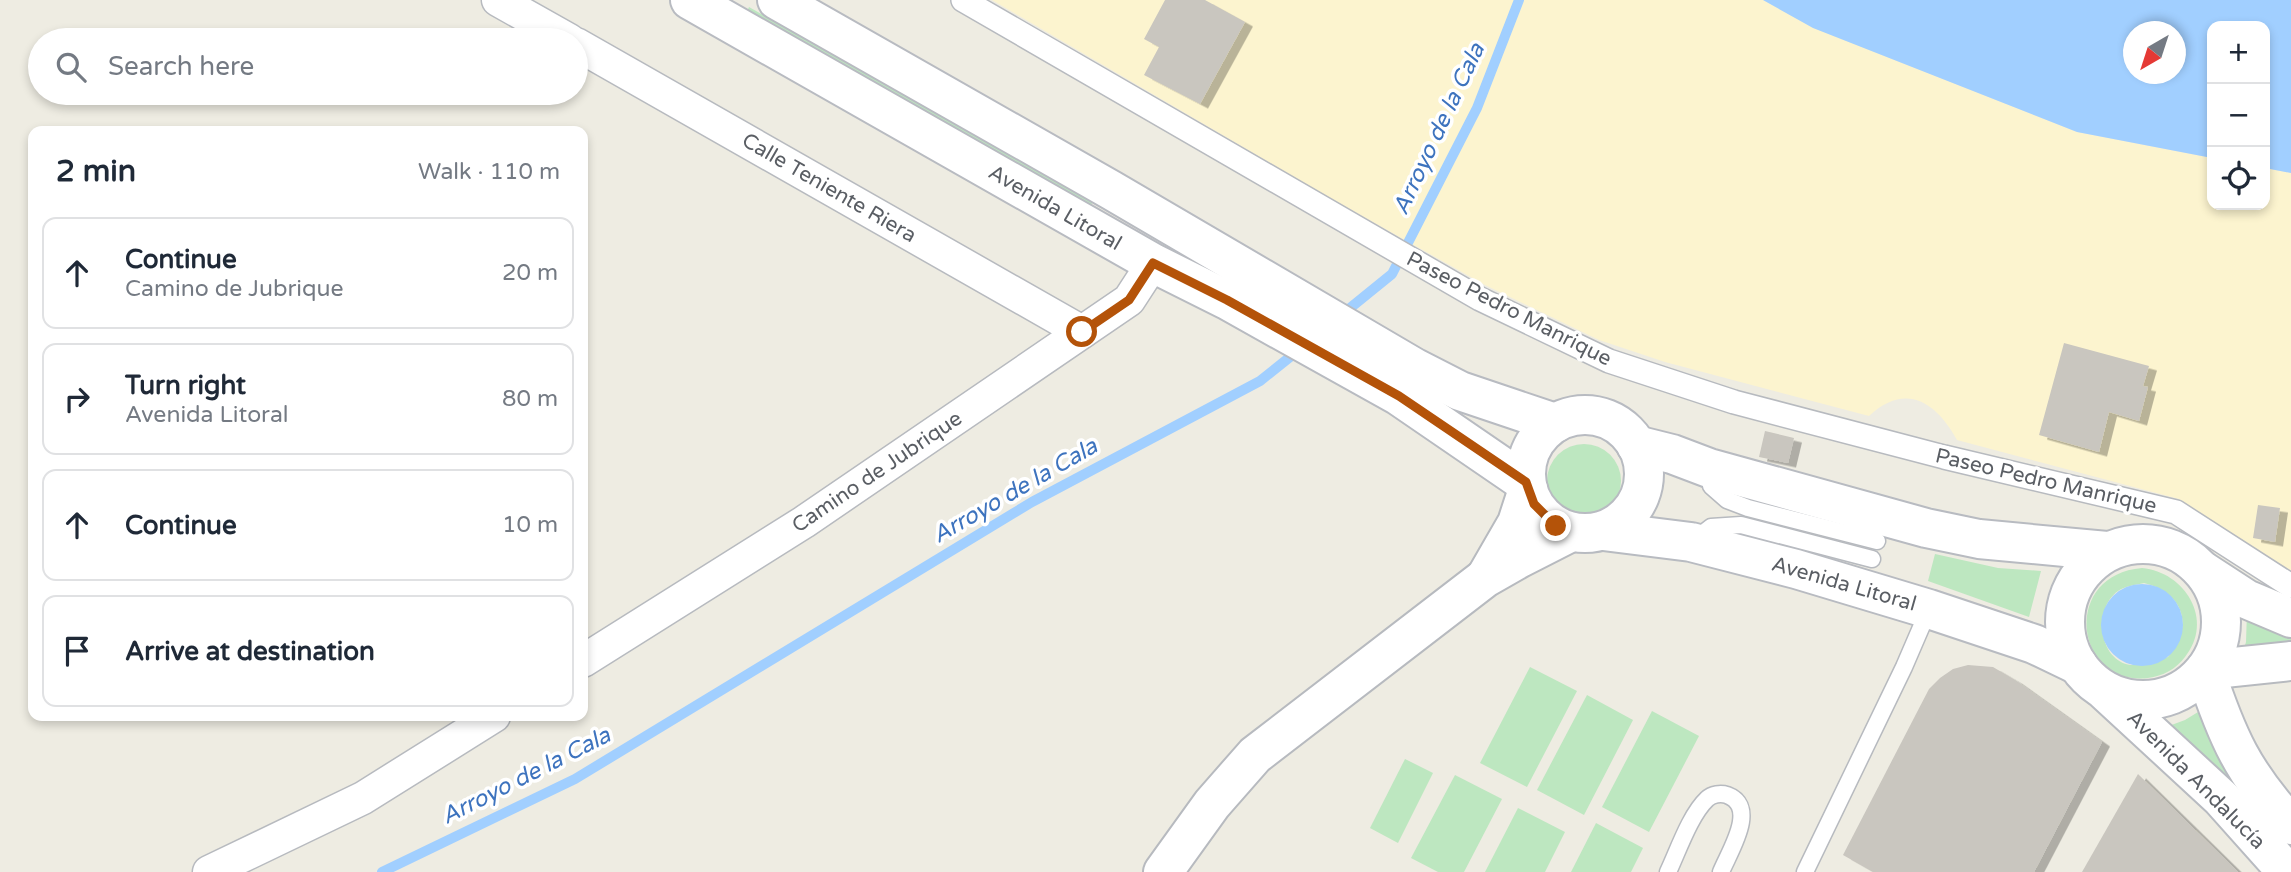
<!DOCTYPE html>
<meta charset="utf-8">
<style>
body{margin:0;font-family:"Varela Round",sans-serif;background:#f6f6f7;color:#1f2937}
.controls{position:absolute;right:21px;top:21px;display:grid;overflow:hidden;border-radius:14px;box-shadow:0 4px 10px #0003}
.controls button{width:63px;height:63px;display:grid;place-items:center;padding:0;border:0;border-bottom:2px solid #e0e1e3;background:#fff;color:#1f2937;font:35px sans-serif}
.compass{position:absolute;left:2123px;top:21px;width:63px;height:63px;border-radius:50%;background:#fff;box-shadow:0 4px 10px #0003;rotate:219deg}
.stop{position:absolute;width:21px;height:21px;margin:-16px;border:5px solid #b45309;border-radius:50%;background:#fff}
.stop.end{background:#b45309;border-color:#fff;box-shadow:0 2px 7px #0008}
.list{margin:0;padding:0;list-style:none}
h2{display:flex;justify-content:space-between;align-items:center;height:91px;margin:0;padding:0 28px;font-size:30px}
h2 small{font-size:23px;font-weight:400;color:#747a83}
.list li{display:grid;grid-template-columns:46px 1fr auto;gap:21px;align-items:center;box-sizing:border-box;height:112px;margin:0 14px 14px;padding:0 14px;border:2px solid #e0e1e3;border-radius:14px}
.list b{display:block;font-size:26px;white-space:nowrap}
.list p{margin:0;font-size:23px;white-space:nowrap;color:#747a83}
.list em{font-size:23px;font-style:normal;color:#747a83}
.icon{flex:none;width:38px;height:38px;fill:none;stroke:currentColor;stroke-width:2;stroke-linecap:round;stroke-linejoin:round}
.map{position:relative;flex:none;width:2291px;height:872px;overflow:hidden}
.search{position:absolute;background:#fff;box-shadow:0 4px 10px #0003;left:28px;top:28px;width:560px;height:77px;display:flex;align-items:center;gap:18px;box-sizing:border-box;padding:0 24px;border-radius:38px;color:#747a83;font-size:26px}
.panel{position:absolute;background:#fff;box-shadow:0 4px 10px #0003;left:28px;top:126px;width:560px;height:595px;border-radius:14px}
.map>svg:first-child{display:block}
.green{fill:#bde7c0;fill-rule:evenodd}
.sand{fill:#fcf4cf}
.water{fill:#a1cfff;fill-rule:evenodd}
.lines{fill:none;stroke-linecap:round;stroke-linejoin:round}
.stream{stroke:#a1cfff;stroke-width:10}
.building{fill:#c9c6bf;filter:url(#shadow)}
.service-casing{stroke:#b7babf;stroke-width:19}
.pedestrian-casing{stroke:#b7babf;stroke-width:26}
.minor-casing{stroke:#b7babf;stroke-width:35}
.tertiary-casing{stroke:#b7babf;stroke-width:42}
.secondary-casing{stroke:#b8bbc1;stroke-width:42}
.service{stroke:#fff;stroke-width:16}
.pedestrian{stroke:#fff;stroke-width:23}
.minor{stroke:#fff;stroke-width:32}
.tertiary{stroke:#fff;stroke-width:38}
.secondary{stroke:#fff;stroke-width:38}
.route{stroke:#b45309;stroke-width:9}
.labels{text-anchor:middle;dominant-baseline:central;stroke-width:7;stroke-linejoin:round;paint-order:stroke}
.street-label{font-size:21px;fill:#5a5e64;stroke:#fff}
.water-label{font-size:23px;font-style:italic;fill:#3d73be;stroke:#fff}
</style>
<div class="map">
<svg width="2291" height="872" viewBox="0 0 2291 872">
<defs>
<filter id="shadow"><feDropShadow dx="8" dy="4.5" stdDeviation="0" flood-color="#0004"/></filter>
</defs>
<rect width="100%" height="100%" fill="#eeece2"/>
<g class="green">
<polygon points="749,7 1093,202 1088,209 746,14"/>
<circle cx="1584" cy="481" r="37"/>
<polygon points="1935,554 1998,568 2041,571 2029,617 1928,581"/>
<path d="M2142,568C2185,572 2215,620 2185,657C2176,669 2163,676 2148,678C2075,687 2060,575 2142,568ZM2144,583C2183,592 2195,626 2168,657C2158,659 2147,664 2136,665C2100,667 2091,610 2118,591C2125,586 2135,585 2144,583Z"/>
<polygon points="2247,611 2291,631 2291,647 2242,655 2246,642"/>
<polygon points="1530,667 1577,691 1527,787 1480,763"/>
<polygon points="1587,695 1633,720 1584,815 1537,790"/>
<polygon points="2203,709 2273,826 2225,775 2166,727 2185,720"/>
<polygon points="1652,711 1699,736 1649,832 1602,807"/>
<polygon points="1405,759 1433,773 1398,843 1370,828"/>
<polygon points="1455,775 1502,799 1464,872 1438,872 1411,858"/>
<polygon points="1518,808 1565,832 1545,872 1485,872"/>
<polygon points="1596,823 1643,848 1631,872 1571,872"/>
</g>
<path class="sand" d="M992,0H1763L1814,28L2077,132L2212,158V205H2265V168L2291,173V570L2284,569L2179,499L1957,440C1936,402 1906,382 1869,416L1665,362L1599,340L1485,285L1323,194Z"/>
<g class="water">
<path d="M1763,0H2291V173L2265,168V26H2212V158L2077,132L1813,28ZM2134,32H2176V74H2134Z"/>
<circle cx="2142" cy="625" r="41"/>
</g>
<g class="lines">
<g class="stream">
<polyline points="1339,317 1392,274 1477,108 1519,0"/>
<polyline points="382,872 575,779 1032,502 1260,381 1300,349"/>
</g>
</g>
<g class="building">
<polygon points="1165,0 1205,0 1245,22 1200,104 1144,75 1159,47 1144,39"/>
<polygon points="2064,343 2149,366 2143,386 2148,387 2139,421 2109,412 2099,452 2039,435"/>
<polygon points="1765,431 1794,438 1788,463 1759,457"/>
<polygon points="2258,505 2280,508 2275,542 2253,538"/>
<polygon points="1968,665 1993,667 2015,680 2102,742 2034,872 1873,872 1843,855 1929,689 1940,678 1953,669"/>
<polygon points="2138,774 2238,872 2082,872"/>
</g>
<g class="lines">
<g class="service-casing">
<g id="service">
<polyline points="1710,473 1711,486 1727,500 1748,508 1877,541"/>
<polyline points="1693,541 1711,527 1741,525 1872,559"/>
<path d="M1668,872C1678,851 1690,815 1707,799C1712,794 1721,793 1727,795C1759,807 1729,852 1721,872"/>
<polyline points="1805,872 1904,667 1929,609"/>
</g>
</g>
<g class="pedestrian-casing">
<polyline id="pedestrian" points="963,0 1480,299 1609,361 1734,402 1944,457 2176,512 2291,586"/>
</g>
<g class="minor-casing">
<g id="minor">
<polyline points="498,0 569,40"/>
<polyline points="576,44 1082,332"/>
<polyline points="583,661 804,522 1129,300 1153,263"/>
<polyline points="209,872 363,798 494,716"/>
</g>
</g>
<g class="tertiary-casing">
<g id="tertiary">
<polyline points="2203,571 2246,599 2291,618"/>
<polyline points="1487,575 1517,523 1528,489"/>
<polyline points="2205,670 2291,661"/>
<polyline points="1163,872 1212,804 1255,755 1485,578 1520,558 1571,532"/>
</g>
</g>
<g class="secondary-casing">
<g id="secondary">
<polyline points="690,0 1153,263 1227,300 1399,396 1526,483"/>
<polyline points="777,0 1111,190 1415,368 1460,391 1555,423"/>
<circle cx="1585" cy="474" r="59"/>
<polyline points="1636,445 1672,454 1709,468 1926,528 1979,539 2107,551"/>
<polyline points="1603,531 1691,542 1796,569 1929,609 2034,644 2078,665"/>
<circle cx="2143" cy="622" r="78"/>
<path d="M2205,670C2227,737 2243,773 2291,825"/>
<polyline points="2105,691 2221,798 2287,872"/>
</g>
</g>
<use href="#service" class="service"/>
<use href="#pedestrian" class="pedestrian"/>
<use href="#minor" class="minor"/>
<use href="#tertiary" class="tertiary"/>
<use href="#secondary" class="secondary"/>
</g>
<g class="lines">
<polyline class="route" points="1082,332 1129,300 1153,263 1227,300 1399,396 1526,482 1534,504 1556,526"/>
</g>
<g class="labels">
<g class="street-label">
<text transform="translate(829 188) rotate(30)">Calle Teniente Riera</text>
<text transform="translate(1055 208) rotate(30)">Avenida Litoral</text>
<text transform="translate(1509 309) rotate(27)">Paseo Pedro Manrique</text>
<text transform="translate(877 472) rotate(-34)">Camino de Jubrique</text>
<text transform="translate(2046 481) rotate(13)">Paseo Pedro Manrique</text>
<text transform="translate(1844 584) rotate(16)">Avenida Litoral</text>
<text transform="translate(2196 780) rotate(45)">Avenida Andalucía</text>
</g>
<g class="water-label">
<text transform="translate(1439 129) rotate(-65)">Arroyo de la Cala</text>
<text transform="translate(1015 491) rotate(-30)">Arroyo de la Cala</text>
<text transform="translate(526 776) rotate(-27)">Arroyo de la Cala</text>
</g>
</g>
</svg>
<div class="controls">
<button>+</button>
<button>−</button>
<button><svg class="icon" aria-label="locate" viewBox="0 0 24 24"><circle cx="12" cy="12" r="6"/><path d="M12 2v4M12 18v4M2 12h4M18 12h4"/></svg></button>
</div>
<svg class="compass" viewBox="-18 -18 36 36"><path d="M0-13l5 13h-10z" fill="#e53935"/><path d="M0 13l5-13h-10z" fill="#747a83"/></svg>
<div class="stop" style="left:1082px;top:332px"></div>
<div class="stop end" style="left:1556px;top:526px"></div>
<div class="search"><svg class="icon" aria-label="search" viewBox="0 0 24 24"><circle cx="10" cy="10" r="6"/><path d="M15 15l6 6"/></svg>Search here</div>
<section class="panel">
<h2>2 min<small>Walk · 110 m</small></h2>
<ul class="list">
<li><svg class="icon" aria-label="ahead" viewBox="0 0 24 24"><path d="M12 20V5M6 11l6-6 6 6"/></svg><div><b>Continue</b><p>Camino de Jubrique</p></div><em>20 m</em></li>
<li><svg class="icon" aria-label="right" viewBox="0 0 24 24"><path d="M7 20v-9h11M14 6l5 5-5 5"/></svg><div><b>Turn right</b><p>Avenida Litoral</p></div><em>80 m</em></li>
<li><svg class="icon" aria-label="ahead" viewBox="0 0 24 24"><path d="M12 20V5M6 11l6-6 6 6"/></svg><div><b>Continue</b></div><em>10 m</em></li>
<li><svg class="icon" aria-label="arrive" viewBox="0 0 24 24"><path d="M6 21V4h12l-3 4 3 4H6"/></svg><div><b>Arrive at destination</b></div></li>
</ul>
</section>
</div>
